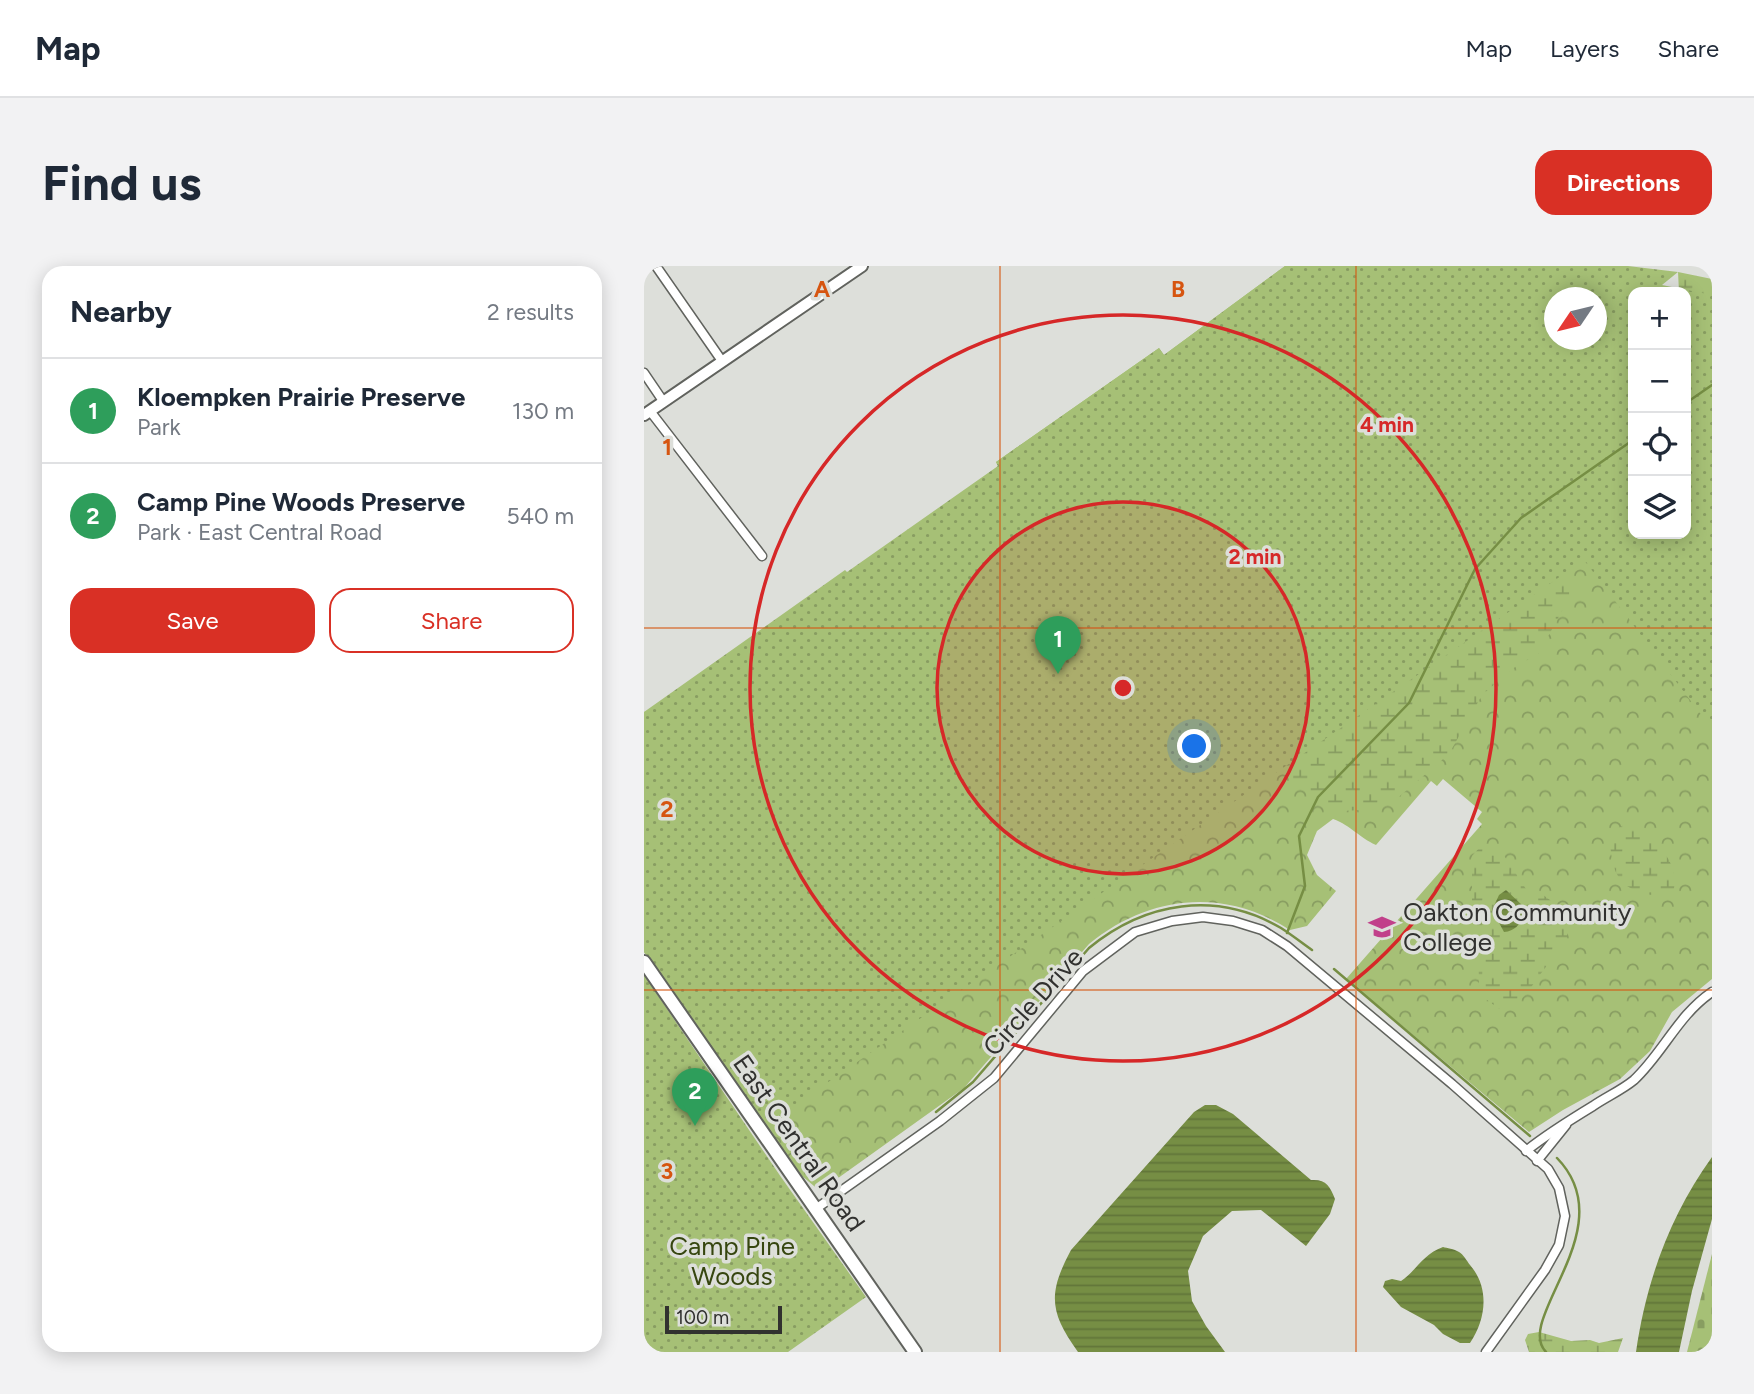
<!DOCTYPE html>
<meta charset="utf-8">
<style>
body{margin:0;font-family:Figtree,sans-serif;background:#f2f2f3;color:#1f2937}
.controls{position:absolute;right:21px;top:21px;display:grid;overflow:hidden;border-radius:14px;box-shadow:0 4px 18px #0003}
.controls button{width:63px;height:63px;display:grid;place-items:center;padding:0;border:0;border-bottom:2px solid #e0e1e3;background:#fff;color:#1f2937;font:35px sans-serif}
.compass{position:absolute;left:900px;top:21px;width:63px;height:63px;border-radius:50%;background:#fff;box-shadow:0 4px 18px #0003;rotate:235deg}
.scale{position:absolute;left:21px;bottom:18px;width:117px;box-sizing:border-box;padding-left:7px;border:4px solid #31312f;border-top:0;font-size:19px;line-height:24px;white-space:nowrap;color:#31312f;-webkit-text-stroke:5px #dddfda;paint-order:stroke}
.you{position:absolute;left:551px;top:481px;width:24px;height:24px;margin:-18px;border:5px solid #fff;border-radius:50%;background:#1a73e8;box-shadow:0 0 0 10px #1a73e833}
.badge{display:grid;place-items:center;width:46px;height:46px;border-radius:50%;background:#d93025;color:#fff;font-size:23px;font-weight:700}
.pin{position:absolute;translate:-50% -58px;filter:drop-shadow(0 2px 4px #0008)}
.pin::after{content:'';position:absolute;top:37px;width:24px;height:21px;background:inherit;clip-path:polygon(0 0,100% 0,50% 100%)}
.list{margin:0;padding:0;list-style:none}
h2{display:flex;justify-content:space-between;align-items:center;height:91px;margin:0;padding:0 28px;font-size:30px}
h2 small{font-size:23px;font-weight:400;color:#747a83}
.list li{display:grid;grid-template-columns:46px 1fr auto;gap:21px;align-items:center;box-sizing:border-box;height:105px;padding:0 28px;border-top:2px solid #e0e1e3}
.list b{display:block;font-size:26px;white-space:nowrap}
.list p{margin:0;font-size:23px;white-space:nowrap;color:#747a83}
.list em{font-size:23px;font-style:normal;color:#747a83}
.actions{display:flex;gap:14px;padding:21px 28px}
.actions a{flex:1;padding:16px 0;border:2px solid #d93025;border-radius:21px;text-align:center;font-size:24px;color:#d93025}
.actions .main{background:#d93025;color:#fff}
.icon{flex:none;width:38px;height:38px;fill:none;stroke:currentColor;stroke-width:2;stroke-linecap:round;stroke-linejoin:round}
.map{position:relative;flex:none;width:1068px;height:1086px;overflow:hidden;border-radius:21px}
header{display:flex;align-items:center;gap:42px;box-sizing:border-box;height:98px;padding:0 35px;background:#fff;border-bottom:2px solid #e0e1e3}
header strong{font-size:33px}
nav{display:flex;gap:38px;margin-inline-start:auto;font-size:24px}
.intro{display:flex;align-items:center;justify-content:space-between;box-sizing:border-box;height:168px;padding:0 42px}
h1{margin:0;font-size:49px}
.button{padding:18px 32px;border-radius:21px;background:#d93025;color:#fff;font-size:24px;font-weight:700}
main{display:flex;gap:42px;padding:0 42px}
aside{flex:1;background:#fff;border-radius:21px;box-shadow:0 4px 18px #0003}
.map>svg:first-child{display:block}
.forest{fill:url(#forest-crowns)}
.wetland{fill:url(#wetland-marsh)}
.cemetery{fill:url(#cemetery-stones)}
.park{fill:url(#park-dots);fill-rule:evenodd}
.water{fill:url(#water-rules)}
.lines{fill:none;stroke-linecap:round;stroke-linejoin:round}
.stream{stroke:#768e44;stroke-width:2.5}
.minor-casing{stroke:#61635e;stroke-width:11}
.tertiary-casing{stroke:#61635e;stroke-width:14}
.secondary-casing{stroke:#61635e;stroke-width:16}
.minor{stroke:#fff;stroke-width:8}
.tertiary{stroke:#fff;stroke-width:10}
.secondary{stroke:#fff;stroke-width:12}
.grid{fill:none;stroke:#d65510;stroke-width:2;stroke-opacity:0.55}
.ring{fill:none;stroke:#d62828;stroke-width:3.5}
.labels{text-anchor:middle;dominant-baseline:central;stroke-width:7;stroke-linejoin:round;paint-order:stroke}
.poi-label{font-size:26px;fill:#31312f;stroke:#dddfda;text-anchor:start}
.street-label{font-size:26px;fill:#31312f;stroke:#dddfda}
.park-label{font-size:26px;fill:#36460f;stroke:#dddfda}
.grid-label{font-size:23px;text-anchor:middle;font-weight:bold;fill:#d65510;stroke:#dddfda;stroke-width:7;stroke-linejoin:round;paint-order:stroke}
.centre{fill:#d62828;stroke:#dddfda;stroke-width:3.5}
.ring-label{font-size:21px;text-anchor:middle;font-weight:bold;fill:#d62828;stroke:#dddfda;stroke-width:7;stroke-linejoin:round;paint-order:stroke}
</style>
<header>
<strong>Map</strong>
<nav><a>Map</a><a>Layers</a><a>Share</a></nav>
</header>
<div class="intro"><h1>Find us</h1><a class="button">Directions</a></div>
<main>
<aside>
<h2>Nearby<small>2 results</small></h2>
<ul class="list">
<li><span class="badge" style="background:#2e9e5b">1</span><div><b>Kloempken Prairie Preserve</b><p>Park</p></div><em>130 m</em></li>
<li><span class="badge" style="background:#2e9e5b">2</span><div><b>Camp Pine Woods Preserve</b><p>Park · East Central Road</p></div><em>540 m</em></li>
</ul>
<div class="actions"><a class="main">Save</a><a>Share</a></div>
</aside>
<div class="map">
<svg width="1068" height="1086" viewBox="0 0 1068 1086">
<defs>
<pattern id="forest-crowns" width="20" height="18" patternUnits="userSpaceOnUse" patternTransform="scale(1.75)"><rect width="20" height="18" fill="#a6c076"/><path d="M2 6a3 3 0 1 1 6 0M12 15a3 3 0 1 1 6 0" fill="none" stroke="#889d61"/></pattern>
<pattern id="wetland-marsh" width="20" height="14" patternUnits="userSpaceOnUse" patternTransform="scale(1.75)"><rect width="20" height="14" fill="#a6c076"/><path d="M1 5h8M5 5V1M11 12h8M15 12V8" fill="none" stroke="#889d61"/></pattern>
<pattern id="cemetery-stones" width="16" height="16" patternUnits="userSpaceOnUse" patternTransform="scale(1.75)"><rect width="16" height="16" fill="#a6c076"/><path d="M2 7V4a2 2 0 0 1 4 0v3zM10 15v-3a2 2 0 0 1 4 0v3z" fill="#889d61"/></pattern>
<pattern id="park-dots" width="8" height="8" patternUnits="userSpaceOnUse" patternTransform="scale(1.75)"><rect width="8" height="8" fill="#a6c076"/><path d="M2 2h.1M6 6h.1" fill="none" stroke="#889d61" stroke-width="1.8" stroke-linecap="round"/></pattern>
<pattern id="water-rules" width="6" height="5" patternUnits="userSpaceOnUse" patternTransform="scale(1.75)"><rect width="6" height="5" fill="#768e44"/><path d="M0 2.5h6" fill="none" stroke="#617539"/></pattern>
</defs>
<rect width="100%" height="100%" fill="#dddfda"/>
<path class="forest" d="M641,0L737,223L1068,283V713L1028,746L1006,785L976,813L919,844L885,866L702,713L838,558L833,553L838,546L799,513L793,520L787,515L732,579C714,571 708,560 689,553L673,565L663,589L673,609L692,625L663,660L646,664C580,621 505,629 445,678L320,822L176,925L158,910L0,686V446L136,393L354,200L352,196L515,82L520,89Z"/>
<g class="wetland">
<polygon points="1034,6 1068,13 1068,52 1042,26 1035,26"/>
<polygon points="926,294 925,332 895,387 868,403 838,429 805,488 750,535 717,544 698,545 648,517 620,467"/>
<path d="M984,557C1009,570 1042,600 1027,631C982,628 967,618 966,571L974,562Z"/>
<path d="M842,578L859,588L884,626H895L906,634L923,657V676C916,685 908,693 901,702C887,719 879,741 855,743L842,733L835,719L834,664L828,636V590L836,581Z"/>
<polygon points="895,1066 927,1075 946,1074 955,1077 979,1072 974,1086 885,1086 881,1074 884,1068"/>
</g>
<polygon class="cemetery" points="1068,988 1068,1086 1043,1086"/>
<g class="park">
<path d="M641,0H984L1034,6L1018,19L1068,29V463L940,294L122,859L0,686V446L201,304L203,306L354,200L352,196L515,82L520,89ZM989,26H1042V268H989ZM911,32H953V74H911Z"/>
<polygon points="0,709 137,911 222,1031 144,1086 0,1086"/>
</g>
<g class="water">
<path d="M862,624L879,640L881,649C875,659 871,665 860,666L848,644L855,629Z"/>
<path d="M561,839H572L589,848L667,914C682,913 686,920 691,933L686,948L662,980L617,944L588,945L559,970L544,1005L548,1035L562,1060L581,1086H434C405,1046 404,1027 427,984L550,846Z"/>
<path d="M1068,891V953L1048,1025L1035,1086H992C1002,1016 1026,949 1068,891Z"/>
<path d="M799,981C803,982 810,983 815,986C819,988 823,995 826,999C846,1022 842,1053 826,1077H816L799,1068L790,1059L757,1041L739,1021L741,1015L748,1013L757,1015C773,1004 779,988 799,981Z"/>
</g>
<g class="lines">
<g class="stream">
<polyline points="1042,137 1068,119"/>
<polyline points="643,667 661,620 655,570 674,531 765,437 831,303 877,252 989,174"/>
<polyline points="690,703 886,870"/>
<path d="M292,846L329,816L445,682C501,636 572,624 637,662C648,669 658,677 668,684"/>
<path d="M902,1086C869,1053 981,962 913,892"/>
</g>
<g class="minor-casing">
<g id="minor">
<polyline points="12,0 78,95"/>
<polyline points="0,107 19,135"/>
<polyline points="6,145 118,290"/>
<path d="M882,885C903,868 926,854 949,840C962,831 978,824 990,814C1019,787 1034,749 1068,726"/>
<polyline points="893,895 922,859"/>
<polyline points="173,942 296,855 350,812 439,705 491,666 528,655 559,651 589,655 618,664 643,680 808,818 904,903 915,922 921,950 915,979 901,1004 842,1086"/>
</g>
</g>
<g class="tertiary-casing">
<polyline id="tertiary" points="0,149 218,0"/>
</g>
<g class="secondary-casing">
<polyline id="secondary" points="0,696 271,1086"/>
</g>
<use href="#minor" class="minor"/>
<use href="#tertiary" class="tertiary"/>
<use href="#secondary" class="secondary"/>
</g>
<path class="grid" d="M356,0V1086M712,0V1086M0,362H1068M0,724H1068"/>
<circle cx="479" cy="422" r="186" fill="#d62828" fill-opacity=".12"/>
<g class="ring">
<circle cx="479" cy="422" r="186"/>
<circle cx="479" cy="422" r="373"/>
</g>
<defs>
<g id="university-bare" transform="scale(2.1)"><path d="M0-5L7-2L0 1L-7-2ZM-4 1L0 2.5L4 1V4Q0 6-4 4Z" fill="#c1408a" stroke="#dddfda" stroke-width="2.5" paint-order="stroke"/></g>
</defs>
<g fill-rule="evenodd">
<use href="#university-bare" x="738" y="661"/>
</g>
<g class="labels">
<g class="poi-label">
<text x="759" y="646">Oakton Community<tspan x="759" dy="30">College</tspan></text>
</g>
<g class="street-label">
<text transform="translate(389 736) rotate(-48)">Circle Drive</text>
<text transform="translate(155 877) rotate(55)">East Central Road</text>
</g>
<g class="park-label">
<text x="88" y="980">Camp Pine<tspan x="88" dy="30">Woods</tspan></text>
</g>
</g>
<g class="grid-label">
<text x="178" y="31">A</text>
<text x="534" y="31">B</text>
<text x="23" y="189">1</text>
<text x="23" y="551">2</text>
<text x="23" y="913">3</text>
</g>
<circle cx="479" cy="422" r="10" class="centre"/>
<g class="ring-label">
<text x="743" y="166">4 min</text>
<text x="611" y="298">2 min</text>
</g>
</svg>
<div class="controls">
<button>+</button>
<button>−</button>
<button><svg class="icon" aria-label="locate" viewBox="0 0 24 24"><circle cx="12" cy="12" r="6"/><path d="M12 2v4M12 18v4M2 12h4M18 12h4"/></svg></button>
<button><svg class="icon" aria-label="layers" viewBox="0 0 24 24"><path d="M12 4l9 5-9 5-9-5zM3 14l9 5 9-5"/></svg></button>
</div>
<svg class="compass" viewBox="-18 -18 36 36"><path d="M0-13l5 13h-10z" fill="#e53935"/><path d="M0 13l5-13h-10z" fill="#747a83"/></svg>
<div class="scale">100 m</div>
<div class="you"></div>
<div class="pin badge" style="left:414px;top:408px;background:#2e9e5b">1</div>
<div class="pin badge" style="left:51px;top:860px;background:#2e9e5b">2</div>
</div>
</main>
